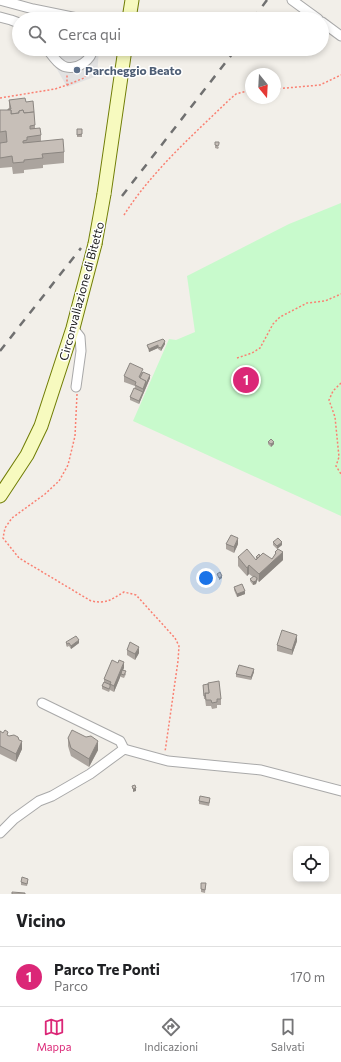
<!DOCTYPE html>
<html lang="it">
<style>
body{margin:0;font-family:Commissioner,sans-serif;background:#f2f2f2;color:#202124}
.controls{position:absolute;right:12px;bottom:12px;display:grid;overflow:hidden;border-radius:8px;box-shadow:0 2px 6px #0003}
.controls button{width:36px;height:36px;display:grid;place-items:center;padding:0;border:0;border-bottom:1px solid #e0e0e0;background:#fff;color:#202124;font:20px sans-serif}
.compass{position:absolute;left:245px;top:68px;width:36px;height:36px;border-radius:50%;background:#fff;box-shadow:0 2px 6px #0003;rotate:162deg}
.you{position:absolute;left:206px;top:578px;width:14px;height:14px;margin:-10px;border:3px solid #fff;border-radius:50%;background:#1a73e8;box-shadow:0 0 0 6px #1a73e833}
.badge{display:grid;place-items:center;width:26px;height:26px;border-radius:50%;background:#db2777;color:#fff;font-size:13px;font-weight:700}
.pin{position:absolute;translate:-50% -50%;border:2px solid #fff;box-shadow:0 1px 4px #0006}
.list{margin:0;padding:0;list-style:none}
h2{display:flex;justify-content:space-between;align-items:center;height:52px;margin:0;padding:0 16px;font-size:17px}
h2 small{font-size:13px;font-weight:400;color:#757577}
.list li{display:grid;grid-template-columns:26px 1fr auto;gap:12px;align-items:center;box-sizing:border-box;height:60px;padding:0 16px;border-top:1px solid #e0e0e0}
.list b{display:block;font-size:15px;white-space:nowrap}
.list p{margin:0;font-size:13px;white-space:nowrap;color:#757577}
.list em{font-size:13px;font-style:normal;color:#757577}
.icon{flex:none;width:22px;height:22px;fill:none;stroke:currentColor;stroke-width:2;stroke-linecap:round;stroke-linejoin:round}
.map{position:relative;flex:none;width:341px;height:894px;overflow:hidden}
.search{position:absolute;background:#fff;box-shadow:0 2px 6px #0003;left:12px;right:12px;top:12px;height:44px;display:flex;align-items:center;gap:10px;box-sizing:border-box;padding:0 14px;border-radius:22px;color:#757577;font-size:15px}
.sheet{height:112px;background:#fff}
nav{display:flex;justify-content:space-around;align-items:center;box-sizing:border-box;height:56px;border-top:1px solid #e0e0e0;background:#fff;font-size:11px;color:#757577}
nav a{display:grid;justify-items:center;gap:2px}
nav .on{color:#db2777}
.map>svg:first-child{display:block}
.park{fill:#c8facc}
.parking{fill:#e2e2e2}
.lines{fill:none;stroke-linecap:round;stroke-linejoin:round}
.minor-casing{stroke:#a9a9a9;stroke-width:11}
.secondary-casing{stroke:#707d05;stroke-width:15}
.path{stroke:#fa8072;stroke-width:1.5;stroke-dasharray:2 2;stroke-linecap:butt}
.minor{stroke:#fff;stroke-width:9}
.secondary{stroke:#f7fabf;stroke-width:13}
.rail{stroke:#707070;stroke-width:2.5;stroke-dasharray:8 8;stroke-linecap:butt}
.secondary-bridge-casing{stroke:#707d05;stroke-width:15;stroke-linecap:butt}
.secondary-bridge{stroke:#f7fabf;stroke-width:13}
.wall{fill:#aba49e}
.shaded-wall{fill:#8b8681}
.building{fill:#c7bfb8;stroke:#8b8681}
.service-dot{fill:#5c6f8a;stroke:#fff;stroke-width:1.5}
.labels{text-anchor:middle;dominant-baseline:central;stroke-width:3;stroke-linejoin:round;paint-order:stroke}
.service-label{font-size:12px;font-weight:bold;fill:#4e5e75;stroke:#fff;text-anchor:start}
.street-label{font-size:12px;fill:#222;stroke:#fff}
</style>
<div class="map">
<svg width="341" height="894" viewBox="0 0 341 894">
<rect width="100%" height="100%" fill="#f2efe9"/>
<polygon class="park" points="341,203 341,516 133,421 169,339 176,340 195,332 187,276 289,224"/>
<polygon class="parking" points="42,49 99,49 97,76 67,87 54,64"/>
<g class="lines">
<g class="minor-casing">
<g id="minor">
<polyline points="0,0 33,9 82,19"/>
<polyline points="292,0 318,19"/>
<polyline points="0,17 11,20 19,23"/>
<polyline points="322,22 341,36"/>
<path d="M47,49C52,55 58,65 66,67C78,70 91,60 93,49"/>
<polyline points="73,328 80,337 81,351 76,387"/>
<polyline points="42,703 120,741 124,749"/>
<polyline points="0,833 14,819 39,801 52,796 90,774 124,749 168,761 261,770 341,791"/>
</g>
</g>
<g class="secondary-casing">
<g id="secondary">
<polyline points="129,19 132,0"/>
<polyline points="104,194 125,49"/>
<polyline points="0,496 27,455 41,426 73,328 95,244"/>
</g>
</g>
<g class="path">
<polyline points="67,85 84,78 92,67"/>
<polyline points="275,89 320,85 341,75"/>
<polyline points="0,98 55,89 67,85 67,75"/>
<path d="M124,215C152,171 192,136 229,100L236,94L251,90"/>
<polyline points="237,358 252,353 260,348 273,324 280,317 307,303 325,301 341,294"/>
<polyline points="341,383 333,391 329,400 335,417 339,457 336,466 341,474"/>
<path d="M77,394L75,436L68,465L59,481L45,494L12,518L5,528L3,538L19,558L91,601C107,604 110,600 124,592L136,595L175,638L179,646L178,661L165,752"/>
</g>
<use href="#minor" class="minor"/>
<use href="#secondary" class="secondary"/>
<g class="rail">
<polyline points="253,19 267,0"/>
<polyline points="122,196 236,49"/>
<polyline points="0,351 81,248"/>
</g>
<g class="secondary-bridge-casing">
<polyline id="secondary-bridge" points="95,244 104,194"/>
</g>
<use href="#secondary-bridge" class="secondary-bridge"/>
</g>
<g class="wall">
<polygon points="9,100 26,102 35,125 35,128 41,135 41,141 64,152 64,163 43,165 43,168 24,170 24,173 13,174 12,167 0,168 0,110 8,110 9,109"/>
<rect x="77" y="129" width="5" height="8"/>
<polygon points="215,145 219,147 218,149 215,148"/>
<polygon points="165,344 161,351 158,349 158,348 149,352 147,345"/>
<polygon points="143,372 150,378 139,404 130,400 130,397 135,388 135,386 124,382 124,376"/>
<polygon points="268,442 274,444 271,447 268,444"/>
<polygon points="273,542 282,545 277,549 273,545"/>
<polygon points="226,544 238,544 234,553 226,549"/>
<polygon points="275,552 283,560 259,582 257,580 256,584 253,585 250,581 250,579 253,577 249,574 247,576 238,566 238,557 256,560 256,557 260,556 272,559 275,554"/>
<polygon points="234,587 245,594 237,597 234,590"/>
<polygon points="297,641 292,655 277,651 277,645"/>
<polygon points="66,642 79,643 71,649 69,646 67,647 66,645"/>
<polygon points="127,650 139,653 135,660 127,655"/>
<polygon points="124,668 123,670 126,674 124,678 121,677 121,675 114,692 110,690 109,692 102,689 102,686 104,682 104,679"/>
<polygon points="254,672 251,680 236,677 236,674"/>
<polygon points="203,685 221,699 221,705 217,705 217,708 212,709 211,706 206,706 205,699 204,699"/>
<polygon points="0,731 8,736 22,749 16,762 0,754"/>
<polygon points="86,737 98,750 89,767 71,756 68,746 68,738"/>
<polygon points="199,801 210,801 209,806 199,804"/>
<polygon points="21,882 28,882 27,886 21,885"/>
<polygon points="206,883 205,893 201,892 201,889"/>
</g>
<g class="shaded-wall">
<polygon points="165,341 165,344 161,351 161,348"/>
<polygon points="158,345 158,348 149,352 149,349"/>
<polygon points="150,375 150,378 139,404 139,401 143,392 143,389 146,381"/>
<polygon points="274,442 274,444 271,447 271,444"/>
<polygon points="238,538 238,544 234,553 234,547"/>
<polygon points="282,542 282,545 277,549 277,546"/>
<polygon points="283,552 283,560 259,582 259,574"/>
<polygon points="249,565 249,574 247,576 247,568"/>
<polygon points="222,576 222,578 219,580 219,578"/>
<polygon points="257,578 257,581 256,584 253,585 253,582"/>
<polygon points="245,591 245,594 237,597 237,594"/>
<polygon points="297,635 297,641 292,655 292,650"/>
<polygon points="79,640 79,643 71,649 71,646"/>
<polygon points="139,647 139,653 135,660 135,654"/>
<polygon points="124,662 124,668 121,674 121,675 114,692 114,686"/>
<polygon points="254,669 254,672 251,680 251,677"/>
<polygon points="22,741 22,749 16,762 16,754"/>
<polygon points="98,741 98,750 89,767 89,759"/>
<polygon points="136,788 136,791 133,792 133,789"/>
</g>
<g class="building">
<polygon points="25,98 26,102 33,101 34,112 24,113 23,110 19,111 19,113 11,114 11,110 8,110 8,109 11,109 9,100"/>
<polygon points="0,110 11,110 11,114 19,113 19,111 23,110 24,113 34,112 35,125 30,126 30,129 40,128 41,135 27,137 27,140 23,141 23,143 63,139 64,152 42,154 43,158 24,160 24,162 13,163 12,156 0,158 0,143 7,142 6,131 0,132"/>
<polygon points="77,129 82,129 82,134 77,135"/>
<polygon points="215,142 219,142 219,144 218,146 215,145"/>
<polygon points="163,339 165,341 161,348 158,347 158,345 149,349 147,345"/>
<polygon points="130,363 143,369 139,377 146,381 143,389 135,385 136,382 124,376"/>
<polygon points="143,372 150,375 146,384 146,381 140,378"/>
<polygon points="134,388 143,392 139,401 130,397"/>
<polygon points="271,439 274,442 271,444 268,442"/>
<polygon points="231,535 238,538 234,547 226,544"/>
<polygon points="278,538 282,542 277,546 273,542"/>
<polygon points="247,549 256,560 263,553 272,559 276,553 275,552 278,549 283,552 259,574 249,565 247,568 238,557"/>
<polygon points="259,554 260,556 258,558 256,557"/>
<polygon points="220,572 222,576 219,578 217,574"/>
<polygon points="254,576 257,578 256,581 253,582 250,579"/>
<polygon points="242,584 245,591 237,594 234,587"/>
<polygon points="282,630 297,635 292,650 277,645"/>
<polygon points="76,636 79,640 71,646 69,643 67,644 66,642"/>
<polygon points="130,642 139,647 135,654 127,650"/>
<polygon points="112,660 118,663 119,660 124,662 114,686 110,684 111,682 104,679"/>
<polygon points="239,665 254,669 251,677 236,674"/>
<polygon points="122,670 126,671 124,675 121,674"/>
<polygon points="219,681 221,699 217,699 217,702 212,703 211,700 206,700 205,693 209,693 208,683"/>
<polygon points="104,682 111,685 110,684 110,687 109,689 102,686"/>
<polygon points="208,684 209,693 205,693 205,696 204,696 203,685"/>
<polygon points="5,730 8,732 7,735 9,736 14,735 18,737 19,740 22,741 16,754 0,746 0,731 3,733"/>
<polygon points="72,730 86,737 91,736 98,741 89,759 71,748 68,738"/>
<polygon points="135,785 136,788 133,789 132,786"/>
<polygon points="200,796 210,798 209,803 199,801"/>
<polygon points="22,877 28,879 27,884 21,882"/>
<polygon points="201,883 206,883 205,890 201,889"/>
<polygon points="12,892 25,893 25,894 12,894"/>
</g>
<circle class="service-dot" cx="77" cy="70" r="4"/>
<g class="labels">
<g class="service-label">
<text x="85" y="70">Parcheggio Beato</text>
</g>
<g class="street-label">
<text transform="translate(81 291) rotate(-75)">Circonvallazione di Bitetto</text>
</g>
</g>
</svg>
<div class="controls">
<button><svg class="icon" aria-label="locate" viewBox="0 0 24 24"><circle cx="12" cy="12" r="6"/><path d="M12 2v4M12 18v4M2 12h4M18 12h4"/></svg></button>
</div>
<svg class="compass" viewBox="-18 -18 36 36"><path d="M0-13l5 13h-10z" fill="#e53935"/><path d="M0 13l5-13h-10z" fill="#757577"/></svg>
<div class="you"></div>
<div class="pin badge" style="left:246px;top:380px">1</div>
<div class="search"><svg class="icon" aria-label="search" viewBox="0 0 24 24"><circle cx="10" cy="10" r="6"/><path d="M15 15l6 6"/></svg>Cerca qui</div>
</div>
<section class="sheet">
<h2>Vicino<small></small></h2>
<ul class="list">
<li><span class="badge">1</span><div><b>Parco Tre Ponti</b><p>Parco</p></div><em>170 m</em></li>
</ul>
</section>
<nav>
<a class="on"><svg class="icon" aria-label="map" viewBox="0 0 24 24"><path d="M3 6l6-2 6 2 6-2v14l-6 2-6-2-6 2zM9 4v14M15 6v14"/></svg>Mappa</a>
<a><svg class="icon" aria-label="directions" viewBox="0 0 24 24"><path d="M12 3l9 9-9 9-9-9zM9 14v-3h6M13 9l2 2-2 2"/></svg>Indicazioni</a>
<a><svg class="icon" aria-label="saved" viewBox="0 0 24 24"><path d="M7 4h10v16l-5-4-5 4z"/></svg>Salvati</a>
</nav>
